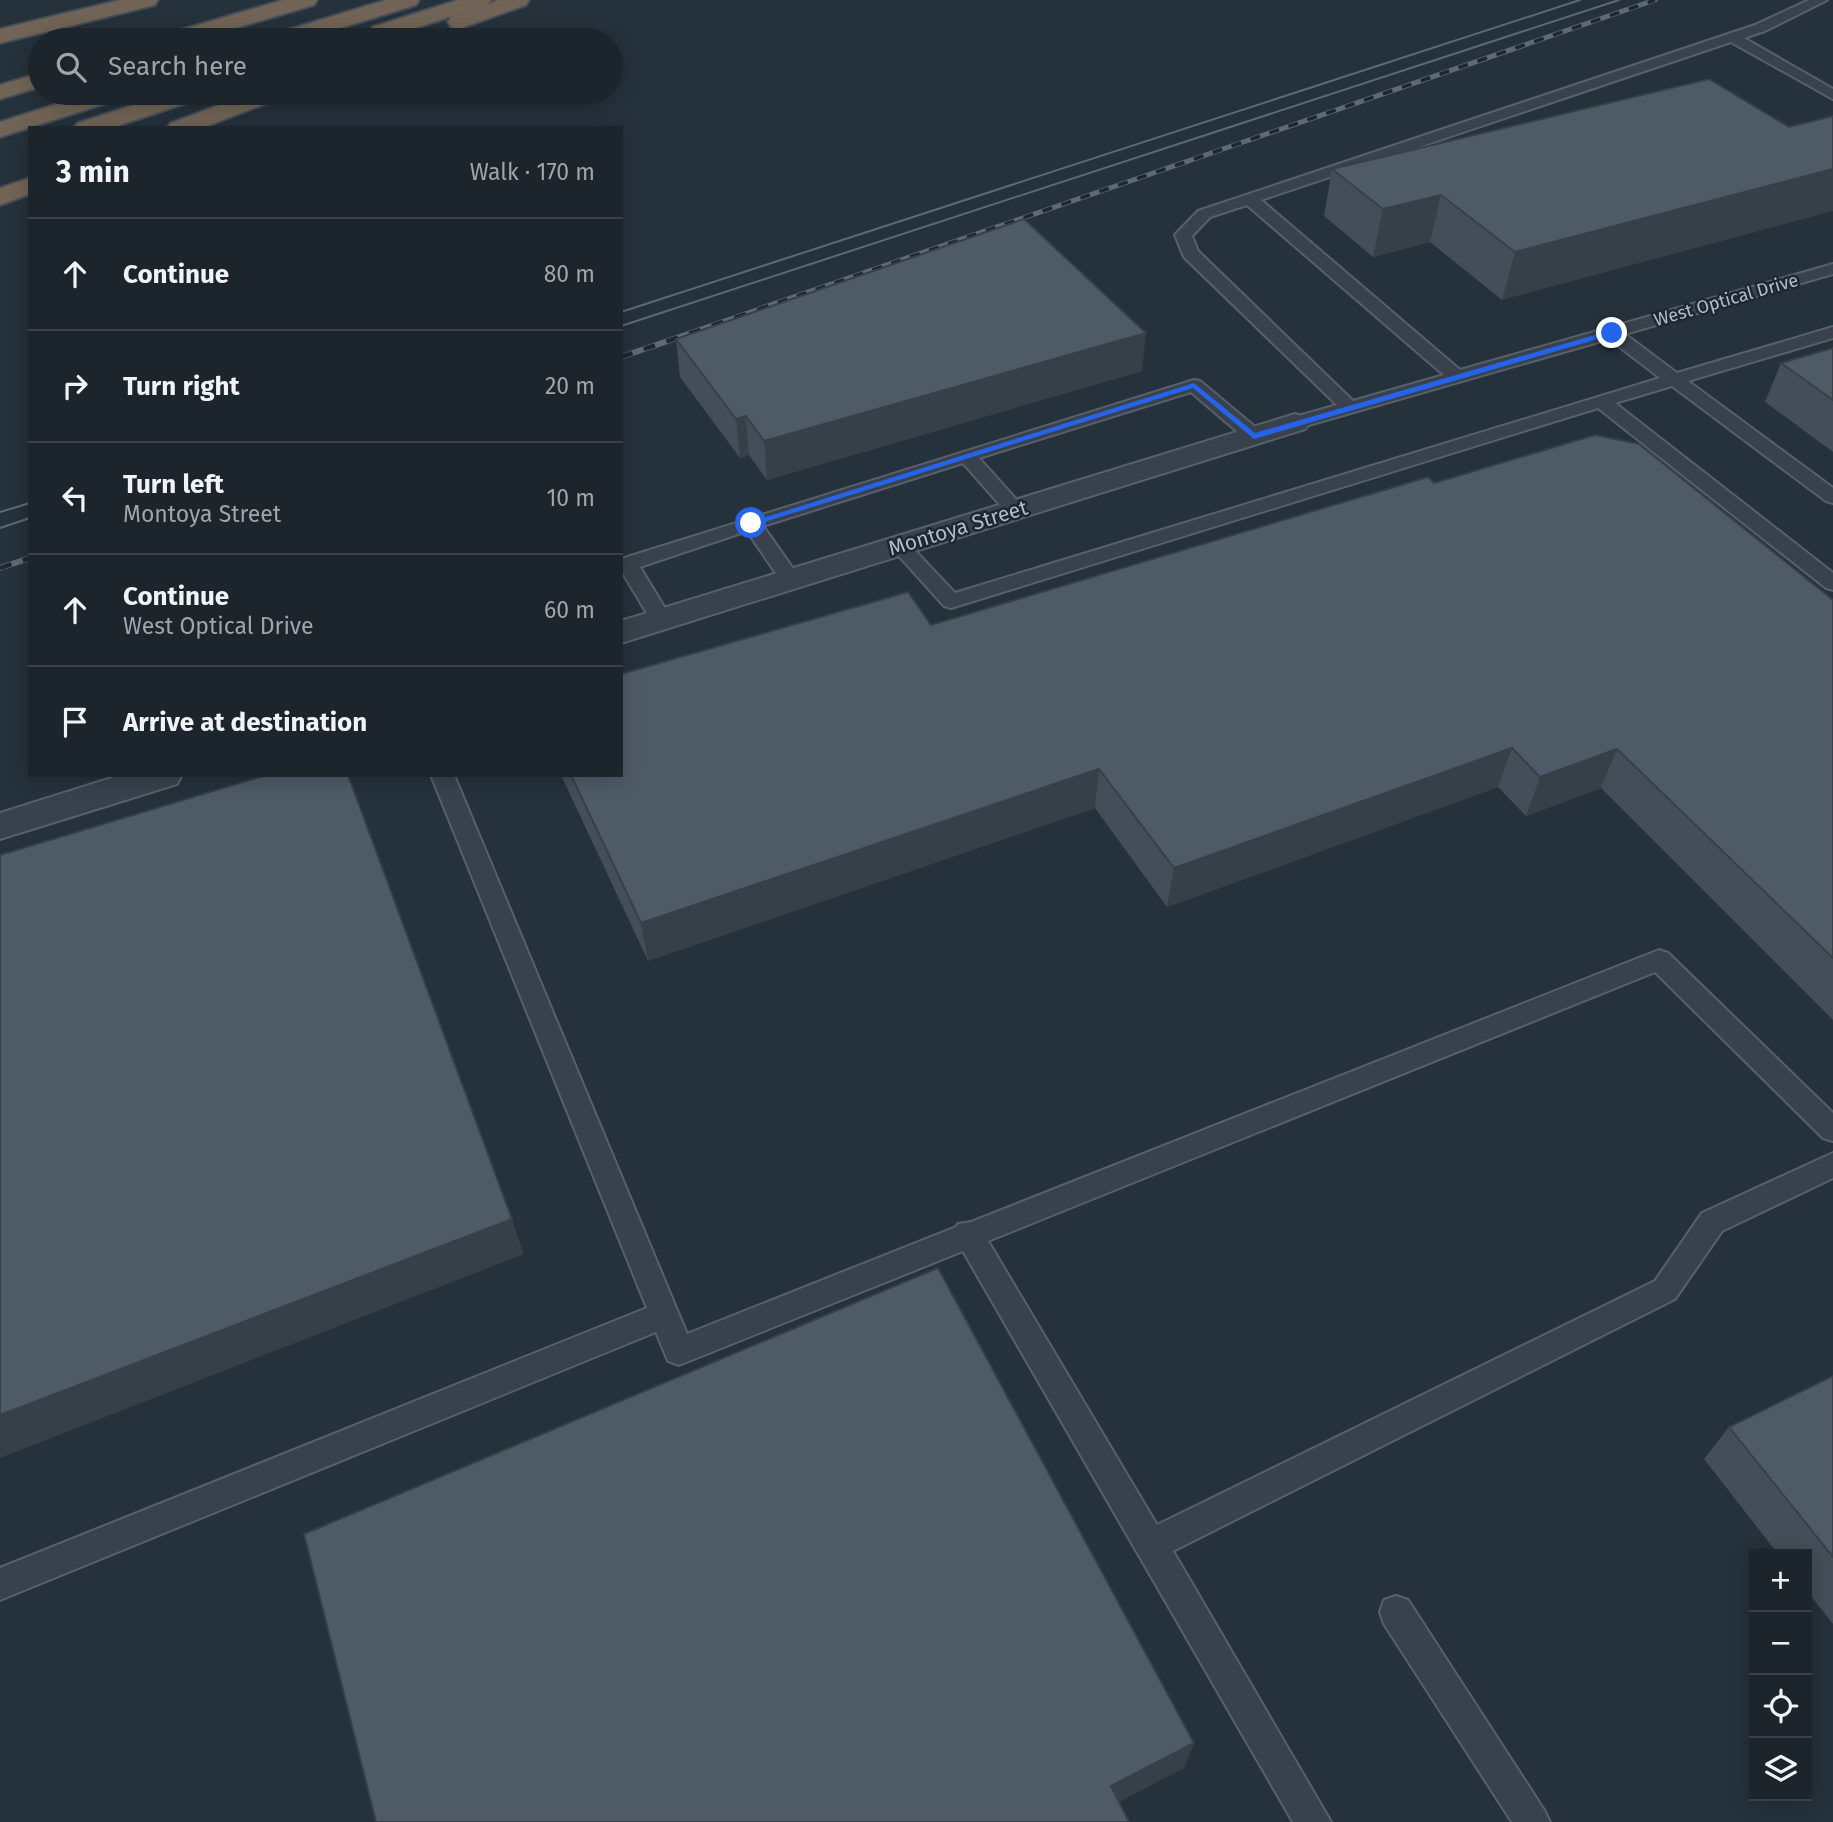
<!DOCTYPE html>
<meta charset="utf-8">
<style>
body{margin:0;font-family:"Fira Sans",sans-serif;background:#252d34;color:#f1f3f6}
.controls{position:absolute;right:21px;bottom:21px;display:grid;overflow:hidden;border-radius:0px;box-shadow:0 4px 18px #0003}
.controls button{width:63px;height:63px;display:grid;place-items:center;padding:0;border:0;border-bottom:2px solid #3a4248;background:#1c252c;color:#f1f3f6;font:35px sans-serif}
.stop{position:absolute;width:21px;height:21px;margin:-16px;border:5px solid #2563eb;border-radius:50%;background:#fff}
.stop.end{background:#2563eb;border-color:#fff;box-shadow:0 2px 7px #0008}
.list{margin:0;padding:0;list-style:none}
h2{display:flex;justify-content:space-between;align-items:center;height:91px;margin:0;padding:0 28px;font-size:30px}
h2 small{font-size:23px;font-weight:400;color:#a0a5a9}
.list li{display:grid;grid-template-columns:46px 1fr auto;gap:21px;align-items:center;box-sizing:border-box;height:112px;padding:0 28px;border-top:2px solid #3a4248}
.list b{display:block;font-size:26px;white-space:nowrap}
.list p{margin:0;font-size:23px;white-space:nowrap;color:#a0a5a9}
.list em{font-size:23px;font-style:normal;color:#a0a5a9}
.icon{flex:none;width:38px;height:38px;fill:none;stroke:currentColor;stroke-width:2;stroke-linecap:round;stroke-linejoin:round}
.map{position:relative;flex:none;width:1833px;height:1822px;overflow:hidden}
.search{position:absolute;background:#1c252c;box-shadow:0 4px 18px #0003;left:28px;top:28px;width:595px;height:77px;display:flex;align-items:center;gap:18px;box-sizing:border-box;padding:0 24px;border-radius:38px;color:#a0a5a9;font-size:26px}
.panel{position:absolute;background:#1c252c;box-shadow:0 4px 18px #0003;left:28px;top:126px;width:595px;height:651px;border-radius:0px}
.map>svg:first-child{display:block}
.lines{fill:none;stroke-linecap:round;stroke-linejoin:round}
.lane-casing{stroke:#57606a;stroke-width:4}
.street-casing{stroke:#57606a;stroke-width:4}
.highway-casing{stroke:#444d57;stroke-width:4}
.lane{fill:#39424c;fill-rule:evenodd}
.street{fill:#39424c;fill-rule:evenodd}
.highway{fill:#716456;fill-rule:evenodd}
.tram{stroke:#5d6974;stroke-width:2}
.rail-far1-casing{stroke:#5d6974;stroke-width:5}
.rail-casing{stroke:#5d6974;stroke-width:6}
.rail-far1{stroke:#1e2731;stroke-width:3.5;stroke-dasharray:10;stroke-linecap:butt}
.rail{stroke:#1e2731;stroke-width:4.5;stroke-dasharray:12;stroke-linecap:butt}
.wall{fill:#434e59}
.shaded-wall{fill:#374048}
.building{fill:#4e5b67;stroke:#374048;stroke-width:2}
.route{fill:#2563eb}
.labels{text-anchor:middle;dominant-baseline:central;stroke-width:5;stroke-linejoin:round;paint-order:stroke}
.far-street-label{font-size:18px;fill:#b4bdc7;stroke:#1e2731}
.street-label{font-size:21px;fill:#b4bdc7;stroke:#1e2731}
</style>
<div class="map">
<svg width="1833" height="1822" viewBox="0 0 1833 1822">
<rect width="100%" height="100%" fill="#25313b"/>
<g class="lines">
<g class="lane-casing">
<g id="lane">
<path d="M1809,0H1827L1765,31L1744,38L1833,89V99L1731,42L1261,200L1460,370L1833,264V274L1625,334L1677,373L1833,327V338L1688,381L1833,488V503L1826,501L1672,386L1615,403L1833,573V590L1826,588L1598,408L951,608L944,606L890,546L893,542H907L955,593L1660,378L1609,339L1295,429L1288,427L1286,423L1288,419L1337,405L1184,257L1175,235L1198,211L1755,25ZM1247,205L1444,375L1353,401L1198,251L1192,236L1210,217Z"/>
<polygon points="1194,380 1200,381 1261,432 1263,436 1261,440 1247,440 1191,392 979,458 1022,506 1025,510 1022,514 1008,514 963,463 763,526 801,580 798,585 784,585 747,531 640,567 672,620 668,625 654,625 621,570 621,559"/>
<polygon points="431,775 454,775 687,1334 956,1227 958,1224 971,1222 1659,950 1668,953 1833,1113 1833,1141 1823,1138 1655,972 988,1241 1157,1525 1655,1281 1702,1213 1833,1153 1833,1178 1722,1231 1675,1299 1173,1551 1331,1822 1293,1822 963,1251 679,1365 668,1361 656,1332 0,1600 0,1568 647,1308"/>
<polygon points="1396,1596 1408,1600 1544,1810 1550,1822 1512,1822 1384,1624 1380,1612 1384,1600"/>
</g>
</g>
<g class="street-casing">
<g id="street">
<polygon points="1295,414 1305,417 1310,423 1305,429 621,643 621,621"/>
<polygon points="121,775 182,775 177,784 0,839 0,813"/>
</g>
</g>
<g class="highway-casing">
<g id="highway">
<polygon points="120,0 158,0 155,5 0,43 0,29"/>
<polygon points="283,0 317,0 314,5 195,40 161,40 164,35"/>
<polygon points="386,0 419,0 416,5 301,40 268,40 271,35"/>
<polygon points="458,0 491,0 488,4 498,0 529,0 526,5 459,29 451,27 448,22 451,17 472,10 381,39 373,37 370,32 373,27"/>
<polygon points="40,73 40,87 0,99 0,85"/>
<polygon points="92,93 127,93 123,98 0,137 0,122"/>
<polygon points="171,93 206,93 202,98 111,128 74,128 78,123"/>
<polygon points="251,93 284,93 280,98 202,128 167,128 171,123"/>
<polygon points="30,178 30,194 0,205 0,188"/>
</g>
</g>
<use href="#lane" class="lane"/>
<use href="#street" class="street"/>
<use href="#highway" class="highway"/>
<g class="tram">
<polyline points="621,312 1580,0"/>
<polyline points="621,326 1619,0"/>
<polyline points="0,512 30,503"/>
<polyline points="0,528 30,518"/>
</g>
<g class="rail-far1-casing">
<polyline id="rail-far1" points="759,309 1655,0"/>
</g>
<g class="rail-casing">
<g id="rail">
<polyline points="621,357 764,308"/>
<polyline points="0,568 30,558"/>
</g>
</g>
<use href="#rail-far1" class="rail-far1"/>
<use href="#rail" class="rail"/>
</g>
<g class="wall">
<polygon points="1709,79 1502,300 1430,242 1373,257 1324,216 1332,169"/>
<polygon points="676,339 1142,371 767,480 749,455 740,458 680,377"/>
<polygon points="1833,348 1833,452 1765,402 1781,363"/>
<polygon points="1434,483 1833,600 1833,1020 1601,788 1526,816 1498,787 1167,907 1095,808 648,961 561,775 621,775 931,625"/>
<polygon points="1833,1376 1833,1624 1807,1591 1807,1554 1778,1554 1704,1459 1729,1427"/>
</g>
<g class="shaded-wall">
<polygon points="1833,169 1833,211 1502,300 1515,252"/>
<polygon points="1441,195 1430,242 1373,257 1383,209"/>
<polygon points="1146,333 1142,371 767,480 764,441"/>
<polygon points="746,416 749,455 740,458 736,419"/>
<polygon points="1512,748 1498,787 1167,907 1174,868"/>
<polygon points="1617,749 1601,788 1526,816 1540,777"/>
<polygon points="1099,769 1095,808 648,961 641,923"/>
<polygon points="512,1219 524,1254 0,1458 0,1415"/>
<polygon points="1194,1743 1184,1768 1104,1810 1111,1786"/>
</g>
<g class="building">
<polygon points="1709,79 1789,127 1833,116 1833,169 1515,252 1441,195 1383,209 1332,169"/>
<polygon points="1024,219 1146,333 764,441 746,416 736,419 676,339"/>
<polygon points="1833,348 1833,400 1781,363"/>
<polygon points="1595,435 1639,444 1833,600 1833,958 1617,749 1540,777 1512,748 1174,868 1099,769 641,923 571,775 621,775 621,674 908,592 931,625 1428,477 1434,483"/>
<polygon points="267,775 348,775 512,1219 0,1415 0,855"/>
<polygon points="938,1268 1194,1743 1111,1786 1129,1822 376,1822 304,1534"/>
<polygon points="1833,1376 1833,1557 1729,1427"/>
</g>
<polygon class="route" points="1612,330 1615,334 1254,439 1193,388 755,525 747,523 1194,383 1255,433"/>
<g class="labels">
<g class="far-street-label">
<text transform="translate(1726 300) rotate(-16)">West Optical Drive</text>
</g>
<g class="street-label">
<text transform="translate(958 528) rotate(-17)">Montoya Street</text>
</g>
</g>
</svg>
<div class="controls">
<button>+</button>
<button>−</button>
<button><svg class="icon" aria-label="locate" viewBox="0 0 24 24"><circle cx="12" cy="12" r="6"/><path d="M12 2v4M12 18v4M2 12h4M18 12h4"/></svg></button>
<button><svg class="icon" aria-label="layers" viewBox="0 0 24 24"><path d="M12 4l9 5-9 5-9-5zM3 14l9 5 9-5"/></svg></button>
</div>
<div class="stop" style="left:751px;top:523px"></div>
<div class="stop end" style="left:1612px;top:333px"></div>
<div class="search"><svg class="icon" aria-label="search" viewBox="0 0 24 24"><circle cx="10" cy="10" r="6"/><path d="M15 15l6 6"/></svg>Search here</div>
<section class="panel">
<h2>3 min<small>Walk · 170 m</small></h2>
<ul class="list">
<li><svg class="icon" aria-label="ahead" viewBox="0 0 24 24"><path d="M12 20V5M6 11l6-6 6 6"/></svg><div><b>Continue</b></div><em>80 m</em></li>
<li><svg class="icon" aria-label="right" viewBox="0 0 24 24"><path d="M7 20v-9h11M14 6l5 5-5 5"/></svg><div><b>Turn right</b></div><em>20 m</em></li>
<li><svg class="icon" aria-label="left" viewBox="0 0 24 24"><path d="M17 20v-9H6M10 6l-5 5 5 5"/></svg><div><b>Turn left</b><p>Montoya Street</p></div><em>10 m</em></li>
<li><svg class="icon" aria-label="ahead" viewBox="0 0 24 24"><path d="M12 20V5M6 11l6-6 6 6"/></svg><div><b>Continue</b><p>West Optical Drive</p></div><em>60 m</em></li>
<li><svg class="icon" aria-label="arrive" viewBox="0 0 24 24"><path d="M6 21V4h12l-3 4 3 4H6"/></svg><div><b>Arrive at destination</b></div></li>
</ul>
</section>
</div>
